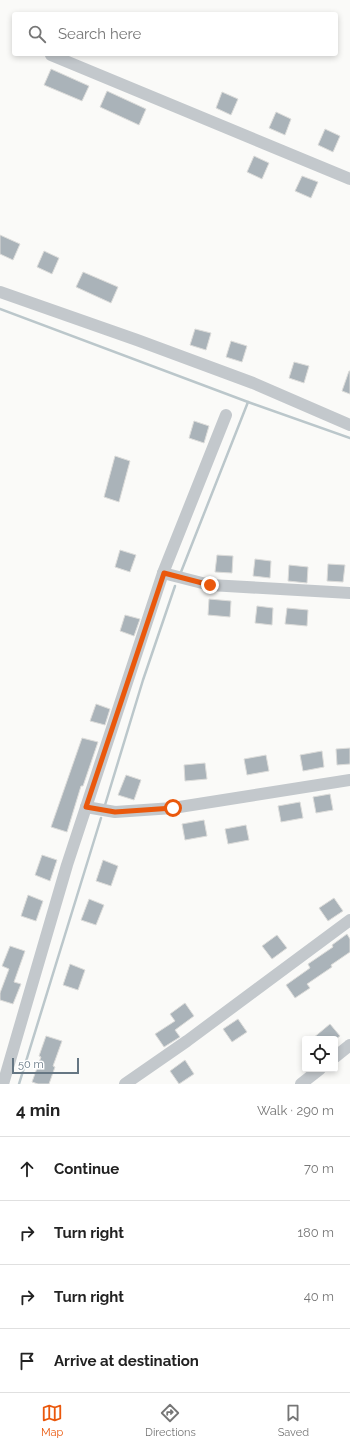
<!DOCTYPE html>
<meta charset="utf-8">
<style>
body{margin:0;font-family:Raleway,sans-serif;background:#f6f6f6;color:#222}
.controls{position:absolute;right:12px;bottom:12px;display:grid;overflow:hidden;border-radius:4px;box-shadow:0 2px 6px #0003}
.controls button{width:36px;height:36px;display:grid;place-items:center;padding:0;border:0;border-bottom:1px solid #e0e0e0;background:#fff;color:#222;font:20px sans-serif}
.scale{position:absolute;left:12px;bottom:10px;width:67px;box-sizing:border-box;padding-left:4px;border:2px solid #657683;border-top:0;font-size:11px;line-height:14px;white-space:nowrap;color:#657683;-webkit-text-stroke:3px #fff;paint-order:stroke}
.stop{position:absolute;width:12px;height:12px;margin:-9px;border:3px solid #ea580c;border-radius:50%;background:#fff}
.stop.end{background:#ea580c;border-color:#fff;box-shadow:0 1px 4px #0008}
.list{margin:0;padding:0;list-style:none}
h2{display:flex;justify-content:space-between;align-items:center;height:52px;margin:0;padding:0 16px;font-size:17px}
h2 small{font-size:13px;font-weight:400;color:#767676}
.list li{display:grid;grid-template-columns:26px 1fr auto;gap:12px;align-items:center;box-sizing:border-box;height:64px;padding:0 16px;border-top:1px solid #e0e0e0}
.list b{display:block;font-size:15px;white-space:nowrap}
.list em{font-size:13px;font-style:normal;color:#767676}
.icon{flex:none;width:22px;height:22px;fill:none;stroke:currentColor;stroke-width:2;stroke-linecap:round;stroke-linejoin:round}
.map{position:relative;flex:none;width:350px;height:1084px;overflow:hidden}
.search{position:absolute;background:#fff;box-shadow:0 2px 6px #0003;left:12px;right:12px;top:12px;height:44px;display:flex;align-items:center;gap:10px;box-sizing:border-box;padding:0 14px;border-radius:4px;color:#767676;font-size:15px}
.sheet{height:308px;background:#fff}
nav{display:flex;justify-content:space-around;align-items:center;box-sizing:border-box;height:56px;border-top:1px solid #e0e0e0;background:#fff;font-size:11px;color:#767676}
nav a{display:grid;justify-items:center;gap:2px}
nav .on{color:#ea580c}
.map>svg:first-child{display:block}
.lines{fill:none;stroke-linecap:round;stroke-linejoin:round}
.stream{stroke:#bbc7cb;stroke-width:2.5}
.building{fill:#aab3b9;stroke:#dcdcda}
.minor{stroke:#c3c8cc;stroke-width:12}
.route{stroke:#ea580c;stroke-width:5}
</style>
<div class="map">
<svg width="350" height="1084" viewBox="0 0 350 1084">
<rect width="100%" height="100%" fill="#fafaf8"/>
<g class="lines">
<g class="stream">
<path d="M 0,309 L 248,402 L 350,438"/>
<path d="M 181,572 L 248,402"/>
<path d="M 105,805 L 143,680 L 175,586"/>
<path d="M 19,1084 L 101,818"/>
</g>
</g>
<g class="building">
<path d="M 51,69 L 89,86 L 82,101 L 44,85 Z"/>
<path d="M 107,91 L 146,109 L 139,125 L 100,107 Z"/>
<path d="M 222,92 L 238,99 L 231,115 L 216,108 Z"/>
<path d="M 276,112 L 291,119 L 285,135 L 269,128 Z"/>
<path d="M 325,129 L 340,136 L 333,152 L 318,145 Z"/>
<path d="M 254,156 L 269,163 L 262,179 L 247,172 Z"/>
<path d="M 302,176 L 318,182 L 311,198 L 295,191 Z"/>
<path d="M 0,235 L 20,244 L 13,260 L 0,254 Z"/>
<path d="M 44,251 L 59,258 L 52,274 L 37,267 Z"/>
<path d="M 83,272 L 118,287 L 111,303 L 76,287 Z"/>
<path d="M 195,329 L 211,333 L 206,350 L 190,345 Z"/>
<path d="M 231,341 L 247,346 L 242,362 L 226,357 Z"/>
<path d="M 294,362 L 309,366 L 304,383 L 289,378 Z"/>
<path d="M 349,371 L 350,371 L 350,394 L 342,391 Z"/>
<path d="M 194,421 L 209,426 L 204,443 L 189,438 Z"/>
<path d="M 115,456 L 130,461 L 119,502 L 104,497 Z"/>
<path d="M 120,550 L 136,555 L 130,572 L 115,567 Z"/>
<path d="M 217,555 L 233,556 L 232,573 L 215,572 Z"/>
<path d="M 255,559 L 271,561 L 270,578 L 253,576 Z"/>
<path d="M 328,564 L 345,565 L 343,582 L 327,581 Z"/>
<path d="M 289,565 L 308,567 L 307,583 L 288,581 Z"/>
<path d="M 209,599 L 231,601 L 230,617 L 208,615 Z"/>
<path d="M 257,606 L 273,608 L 272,625 L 255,623 Z"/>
<path d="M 287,608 L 308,610 L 307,626 L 285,624 Z"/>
<path d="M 125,615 L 140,619 L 134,636 L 120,631 Z"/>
<path d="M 96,704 L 110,709 L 105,725 L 90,721 Z"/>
<path d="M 82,738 L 98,742 L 83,786 L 81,786 L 67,832 L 51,827 Z"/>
<path d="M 350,748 L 350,764 L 337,765 L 336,749 Z"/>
<path d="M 322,751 L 324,767 L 303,771 L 300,755 Z"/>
<path d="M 266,755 L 269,771 L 247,775 L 244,759 Z"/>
<path d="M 205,763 L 207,779 L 185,781 L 184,765 Z"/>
<path d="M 126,775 L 141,780 L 134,800 L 118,795 Z"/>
<path d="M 330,794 L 333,810 L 316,813 L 313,797 Z"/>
<path d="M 300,802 L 303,818 L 281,822 L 278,806 Z"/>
<path d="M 204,820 L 207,836 L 185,840 L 182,824 Z"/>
<path d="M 246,825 L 249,840 L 228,844 L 225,829 Z"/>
<path d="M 42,855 L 57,860 L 50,881 L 35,875 Z"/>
<path d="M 103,860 L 118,866 L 111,886 L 96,881 Z"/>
<path d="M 28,895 L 43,901 L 36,921 L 21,916 Z"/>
<path d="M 334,898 L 343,911 L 328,921 L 319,908 Z"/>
<path d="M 89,899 L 104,905 L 96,925 L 81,920 Z"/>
<path d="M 347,934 L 350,939 L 350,952 L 331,965 L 332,967 L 307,984 L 310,988 L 295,998 L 286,985 L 310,968 L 308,964 L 333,947 L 332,945 Z"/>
<path d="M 277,935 L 287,948 L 272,959 L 262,946 Z"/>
<path d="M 10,946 L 25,951 L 14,982 L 21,984 L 13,1004 L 0,1000 L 0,993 L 9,969 L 2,966 Z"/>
<path d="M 70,964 L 85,970 L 78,990 L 63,985 Z"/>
<path d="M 185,1003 L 194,1016 L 175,1030 L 180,1037 L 164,1047 L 155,1034 L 175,1021 L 170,1014 Z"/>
<path d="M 238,1019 L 247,1032 L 232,1042 L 223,1029 Z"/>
<path d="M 330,1024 L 340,1036 L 336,1039 L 312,1039 Z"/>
<path d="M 46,1036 L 62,1041 L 53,1066 L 55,1067 L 49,1084 L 38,1084 L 32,1082 L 41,1057 L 39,1056 Z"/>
<path d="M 185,1060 L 194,1074 L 179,1084 L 170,1071 Z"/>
</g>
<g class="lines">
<g class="minor">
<path d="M 51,55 L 350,179"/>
<path d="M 0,292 L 137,340 L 253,383 L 350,425"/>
<path d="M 163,573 L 210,585 L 350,593"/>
<path d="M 86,807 L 115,812 L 173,808 L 350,780"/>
<path d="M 335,1057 L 350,1045"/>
<path d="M 3,1084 L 67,865 L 163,573 L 226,415"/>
<path d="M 125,1084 L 187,1041 L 350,920"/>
<path d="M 301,1084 L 320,1069"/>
</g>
</g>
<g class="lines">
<path class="route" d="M 173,808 L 115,812 L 86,807 L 164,573 L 210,585"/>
</g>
</svg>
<div class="controls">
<button><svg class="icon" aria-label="locate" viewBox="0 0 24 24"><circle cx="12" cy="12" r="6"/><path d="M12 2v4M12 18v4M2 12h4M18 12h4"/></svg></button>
</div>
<div class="scale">50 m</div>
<div class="stop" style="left:173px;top:808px"></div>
<div class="stop end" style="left:210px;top:585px"></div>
<div class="search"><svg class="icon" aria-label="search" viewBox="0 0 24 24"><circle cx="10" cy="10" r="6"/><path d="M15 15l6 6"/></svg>Search here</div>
</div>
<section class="sheet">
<h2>4 min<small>Walk · 290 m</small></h2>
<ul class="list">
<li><svg class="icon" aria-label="ahead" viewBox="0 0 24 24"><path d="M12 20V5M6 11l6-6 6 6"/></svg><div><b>Continue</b></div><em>70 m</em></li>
<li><svg class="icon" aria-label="right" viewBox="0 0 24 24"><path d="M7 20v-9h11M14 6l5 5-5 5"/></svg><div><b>Turn right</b></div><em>180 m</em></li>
<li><svg class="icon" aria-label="right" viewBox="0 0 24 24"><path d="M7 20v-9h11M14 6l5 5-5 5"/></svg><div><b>Turn right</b></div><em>40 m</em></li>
<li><svg class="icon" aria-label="arrive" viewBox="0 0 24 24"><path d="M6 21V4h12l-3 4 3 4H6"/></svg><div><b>Arrive at destination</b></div></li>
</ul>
</section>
<nav>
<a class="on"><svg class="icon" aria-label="map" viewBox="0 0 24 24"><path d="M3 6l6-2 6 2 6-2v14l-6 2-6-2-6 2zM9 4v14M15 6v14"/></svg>Map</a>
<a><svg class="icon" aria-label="directions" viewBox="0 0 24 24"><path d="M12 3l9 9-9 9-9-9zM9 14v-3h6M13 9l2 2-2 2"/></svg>Directions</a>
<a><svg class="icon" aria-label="saved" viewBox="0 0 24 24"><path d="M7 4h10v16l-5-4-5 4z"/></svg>Saved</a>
</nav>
